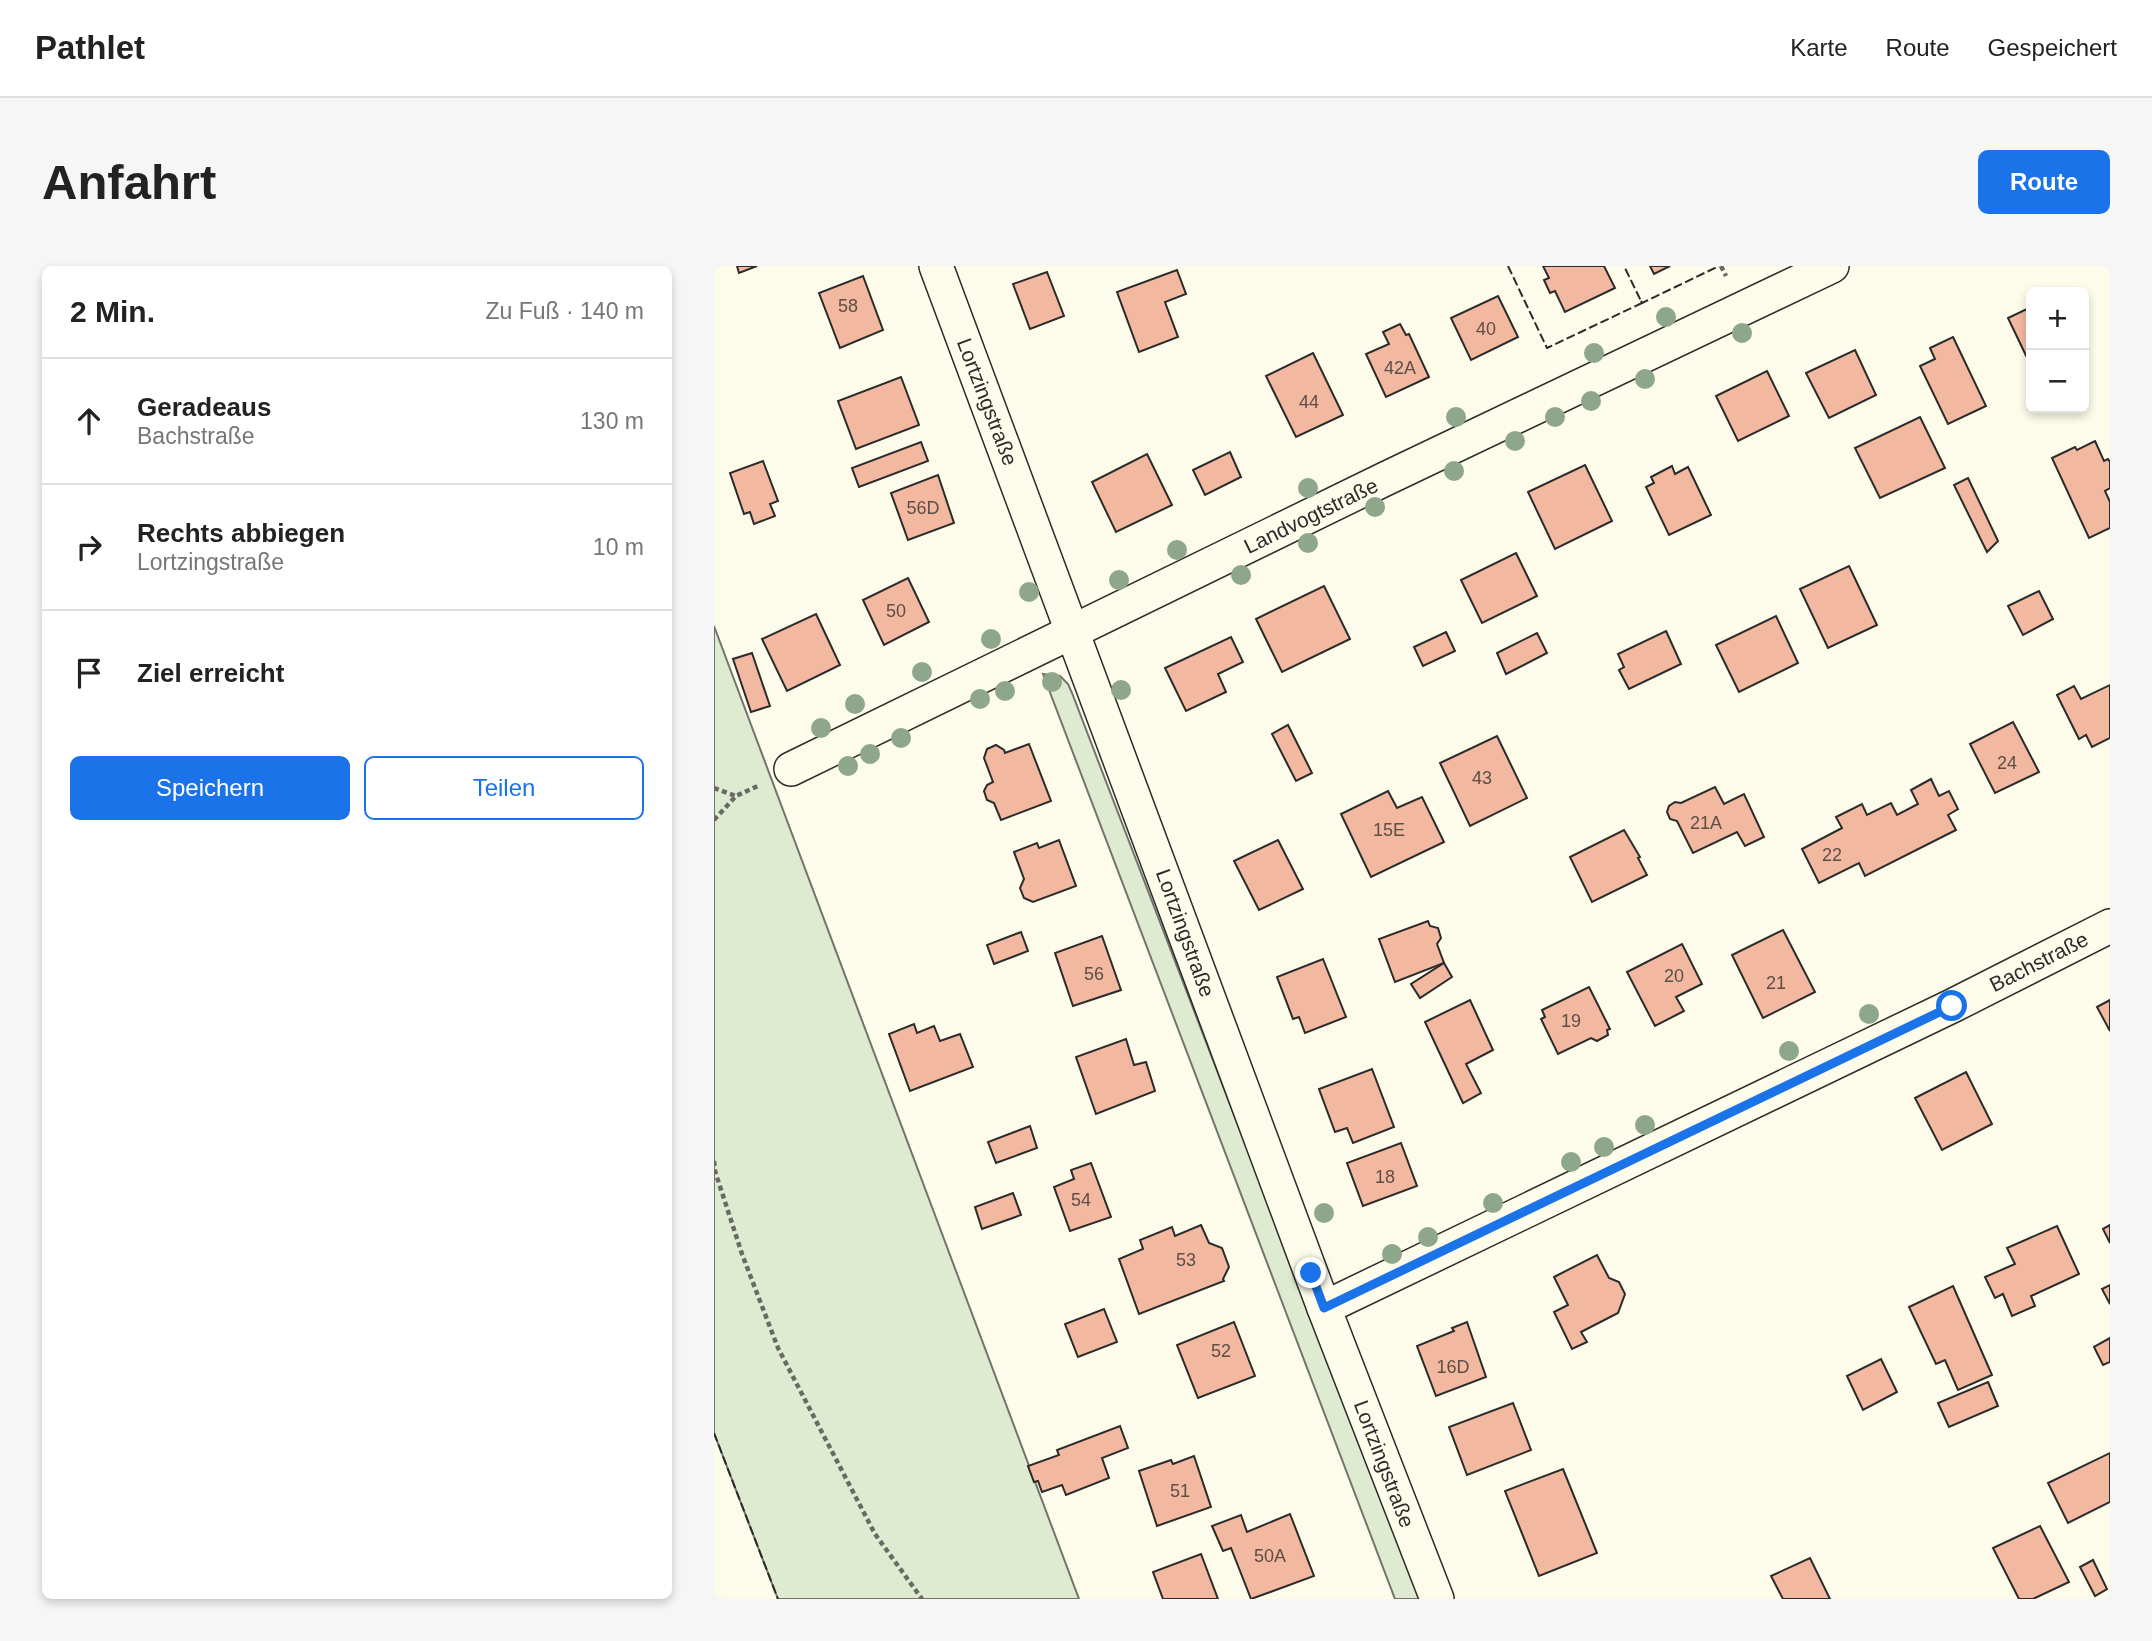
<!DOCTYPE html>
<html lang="de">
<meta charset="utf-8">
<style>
body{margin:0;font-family:Helvetica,sans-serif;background:#f6f6f6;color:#222}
.controls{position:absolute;right:21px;top:21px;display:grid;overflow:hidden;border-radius:10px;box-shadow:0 4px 10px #0003}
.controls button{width:63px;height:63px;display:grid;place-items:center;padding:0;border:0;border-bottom:2px solid #e0e0e0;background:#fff;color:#222;font:35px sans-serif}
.stop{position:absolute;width:21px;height:21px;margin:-16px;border:5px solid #1a73e8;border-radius:50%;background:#fff}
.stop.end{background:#1a73e8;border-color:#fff;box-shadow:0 2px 7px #0008}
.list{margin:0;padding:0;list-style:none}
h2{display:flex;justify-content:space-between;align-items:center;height:91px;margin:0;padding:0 28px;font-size:30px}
h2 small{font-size:23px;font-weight:400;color:#767676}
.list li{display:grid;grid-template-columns:46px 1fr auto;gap:21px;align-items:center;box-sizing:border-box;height:126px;padding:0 28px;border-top:2px solid #e0e0e0}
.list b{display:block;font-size:26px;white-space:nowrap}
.list p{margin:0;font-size:23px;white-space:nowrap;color:#767676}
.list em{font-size:23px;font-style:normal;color:#767676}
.actions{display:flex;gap:14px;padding:21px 28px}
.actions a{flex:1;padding:16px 0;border:2px solid #1a73e8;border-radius:10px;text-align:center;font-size:24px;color:#1a73e8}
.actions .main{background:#1a73e8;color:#fff}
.icon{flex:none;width:38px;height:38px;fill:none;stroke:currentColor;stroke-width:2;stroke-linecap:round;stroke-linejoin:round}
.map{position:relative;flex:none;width:1396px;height:1333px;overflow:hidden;border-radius:10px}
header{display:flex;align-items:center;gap:42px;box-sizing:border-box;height:98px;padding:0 35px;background:#fff;border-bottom:2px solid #e0e0e0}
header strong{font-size:33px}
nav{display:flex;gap:38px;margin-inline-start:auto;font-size:24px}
.intro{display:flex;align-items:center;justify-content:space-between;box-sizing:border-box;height:168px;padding:0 42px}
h1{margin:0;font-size:49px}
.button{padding:18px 32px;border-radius:10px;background:#1a73e8;color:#fff;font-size:24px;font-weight:700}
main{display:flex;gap:42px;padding:0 42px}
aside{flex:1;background:#fff;border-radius:10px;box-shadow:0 4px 10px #0003}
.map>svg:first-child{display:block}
.green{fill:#deebd1;stroke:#74746e;stroke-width:2}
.building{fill:#f2b8a0;stroke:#2b2b2b;stroke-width:2}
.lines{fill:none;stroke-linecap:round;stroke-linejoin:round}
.minor-casing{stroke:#2b2b2b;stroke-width:36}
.path{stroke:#6a6964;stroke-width:4.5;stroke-dasharray:5 3.5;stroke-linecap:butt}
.minor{stroke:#fdfbea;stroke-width:33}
.fence{stroke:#2b2b2b;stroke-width:2;stroke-dasharray:9 3.5;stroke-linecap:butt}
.tree{fill:#8ea78a}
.route{stroke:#1a73e8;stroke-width:9}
.labels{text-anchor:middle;stroke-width:5;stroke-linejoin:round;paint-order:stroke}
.number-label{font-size:18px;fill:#5d4e48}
.street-label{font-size:21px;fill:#2b2b2b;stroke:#fdfbea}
</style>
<header>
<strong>Pathlet</strong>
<nav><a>Karte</a><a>Route</a><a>Gespeichert</a></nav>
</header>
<div class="intro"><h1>Anfahrt</h1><a class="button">Route</a></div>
<main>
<aside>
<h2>2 Min.<small>Zu Fuß · 140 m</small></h2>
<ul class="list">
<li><svg class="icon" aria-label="ahead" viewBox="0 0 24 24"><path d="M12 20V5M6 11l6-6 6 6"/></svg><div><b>Geradeaus</b><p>Bachstraße</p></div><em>130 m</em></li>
<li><svg class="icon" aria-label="right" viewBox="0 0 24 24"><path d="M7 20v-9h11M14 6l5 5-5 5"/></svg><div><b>Rechts abbiegen</b><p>Lortzingstraße</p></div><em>10 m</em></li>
<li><svg class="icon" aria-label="arrive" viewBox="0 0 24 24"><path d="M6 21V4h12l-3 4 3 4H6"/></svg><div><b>Ziel erreicht</b></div></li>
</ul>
<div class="actions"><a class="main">Speichern</a><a>Teilen</a></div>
</aside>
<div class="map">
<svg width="1396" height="1333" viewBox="0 0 1396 1333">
<rect width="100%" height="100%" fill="#fdfbea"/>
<g class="green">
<path d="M 0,360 L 365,1333 L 64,1333 L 0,1167 Z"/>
<path d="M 329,408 L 346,410 L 354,418 L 358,427 L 706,1333 L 681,1333 Z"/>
</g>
<g class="building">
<path d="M 23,0 L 43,0 L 25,7 Z"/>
<path d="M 829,0 L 890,0 L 901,22 L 851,46 L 841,25 L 836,27 L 830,14 L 835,12 Z"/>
<path d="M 936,0 L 956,0 L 940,8 Z"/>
<path d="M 463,4 L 472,28 L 451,36 L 464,71 L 425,86 L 403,26 Z"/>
<path d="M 333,6 L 350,50 L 316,63 L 299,18 Z"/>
<path d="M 149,10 L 169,64 L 126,82 L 105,27 Z"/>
<path d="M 784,30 L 804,71 L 757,94 L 737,52 Z"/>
<path d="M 1317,41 L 1317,100 L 1294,52 Z"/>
<path d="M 686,58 L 692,69 L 695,68 L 715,111 L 672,131 L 652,88 L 675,78 L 669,66 Z"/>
<path d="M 1239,71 L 1272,140 L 1234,158 L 1206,100 L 1221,93 L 1216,82 Z"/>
<path d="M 1141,84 L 1162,129 L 1115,152 L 1092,107 Z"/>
<path d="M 599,87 L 629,149 L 582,171 L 552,110 Z"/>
<path d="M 1053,105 L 1075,150 L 1024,175 L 1002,130 Z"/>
<path d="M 187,111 L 205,159 L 142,183 L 124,135 Z"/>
<path d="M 1206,151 L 1231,202 L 1166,232 L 1141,182 Z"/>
<path d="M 1381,175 L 1390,195 L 1394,193 L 1396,196 L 1396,222 L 1391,225 L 1396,236 L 1396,262 L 1375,272 L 1338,192 L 1361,181 L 1363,184 Z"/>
<path d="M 207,176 L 214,195 L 145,221 L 138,202 Z"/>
<path d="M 516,186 L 527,211 L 491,229 L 479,204 Z"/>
<path d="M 433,188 L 458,239 L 402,266 L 378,216 Z"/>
<path d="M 49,195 L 64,235 L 56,238 L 61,250 L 40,258 L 36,246 L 30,248 L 16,207 Z"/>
<path d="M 871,199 L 898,255 L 841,283 L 814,226 Z"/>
<path d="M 958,200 L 961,208 L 974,201 L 997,249 L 955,269 L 932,221 L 940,217 L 937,211 Z"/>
<path d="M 224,209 L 240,257 L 194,274 L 177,227 Z"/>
<path d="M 1254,212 L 1284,275 L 1273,286 L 1240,219 Z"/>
<path d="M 802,287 L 823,330 L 768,357 L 747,314 Z"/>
<path d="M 1135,300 L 1163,359 L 1114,382 L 1086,323 Z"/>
<path d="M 194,312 L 215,356 L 170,379 L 149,334 Z"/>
<path d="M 610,320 L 636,373 L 568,406 L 542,353 Z"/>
<path d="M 1325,325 L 1339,353 L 1309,369 L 1294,340 Z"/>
<path d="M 102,348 L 126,399 L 73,425 L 48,373 Z"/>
<path d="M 1062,350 L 1084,397 L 1025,426 L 1002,379 Z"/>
<path d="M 952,365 L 967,398 L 915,423 L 905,404 L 910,401 L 904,388 Z"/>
<path d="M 732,366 L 741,385 L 709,400 L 700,381 Z"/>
<path d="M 823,367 L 833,387 L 792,408 L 783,387 Z"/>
<path d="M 517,371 L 529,396 L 504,408 L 512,426 L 472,445 L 451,402 Z"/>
<path d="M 38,387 L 56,440 L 37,446 L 19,393 Z"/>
<path d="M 1396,419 L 1396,472 L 1378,481 L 1372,469 L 1365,473 L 1343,429 L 1360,420 L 1367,433 Z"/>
<path d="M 1299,456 L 1325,506 L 1281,527 L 1256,478 Z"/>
<path d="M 574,459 L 598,507 L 582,515 L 558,468 Z"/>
<path d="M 783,470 L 813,532 L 756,560 L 726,497 Z"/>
<path d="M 315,478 L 337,535 L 287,554 L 280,537 L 273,534 L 270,525 L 273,519 L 279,516 L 270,492 L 273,483 L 282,479 L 290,484 L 291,487 Z"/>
<path d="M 1217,513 L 1225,530 L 1235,525 L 1244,543 L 1234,549 L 1242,564 L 1151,610 L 1145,597 L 1105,617 L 1088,583 L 1128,562 L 1122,551 L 1148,538 L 1153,549 L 1177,537 L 1183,549 L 1204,538 L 1197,524 Z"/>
<path d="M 1001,521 L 1010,538 L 1030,528 L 1050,571 L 1031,580 L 1023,566 L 979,587 L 963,555 L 956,553 L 953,546 L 955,540 L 961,536 L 967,537 Z"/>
<path d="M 674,525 L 683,542 L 708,531 L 730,576 L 657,611 L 627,548 Z"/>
<path d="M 910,564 L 926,591 L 924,592 L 933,609 L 878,636 L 856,591 Z"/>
<path d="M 345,574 L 362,620 L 319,636 L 310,632 L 306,622 L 310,613 L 300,586 L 323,577 L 325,582 Z"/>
<path d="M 564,574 L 589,623 L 545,644 L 520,595 Z"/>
<path d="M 714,655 L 716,660 L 724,662 L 727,672 L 723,678 L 730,697 L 681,716 L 665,673 Z"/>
<path d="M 1069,664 L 1101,726 L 1049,752 L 1018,689 Z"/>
<path d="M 307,666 L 314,685 L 280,698 L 273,679 Z"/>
<path d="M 388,670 L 407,724 L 359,740 L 341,687 Z"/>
<path d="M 968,678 L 988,718 L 962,731 L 970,745 L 941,760 L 913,706 Z"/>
<path d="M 609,693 L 632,751 L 591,767 L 585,751 L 579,753 L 563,711 Z"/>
<path d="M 730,697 L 738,711 L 706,732 L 697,718 Z"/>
<path d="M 875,721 L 896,763 L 893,764 L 894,769 L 883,775 L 877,772 L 844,788 L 827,753 L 831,751 L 828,744 Z"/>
<path d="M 756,734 L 779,784 L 752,798 L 767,827 L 749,837 L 711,756 Z"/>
<path d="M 1396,734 L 1396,765 L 1383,741 Z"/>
<path d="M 200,758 L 203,767 L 220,760 L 226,775 L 246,768 L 259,801 L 196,825 L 175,768 Z"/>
<path d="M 412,773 L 420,799 L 432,796 L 441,825 L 382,848 L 362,791 Z"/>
<path d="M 658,803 L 680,861 L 639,877 L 633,862 L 621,866 L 605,823 Z"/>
<path d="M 1252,806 L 1278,858 L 1228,884 L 1201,832 Z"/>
<path d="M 316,860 L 323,882 L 282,897 L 274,876 Z"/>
<path d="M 687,877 L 703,920 L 649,940 L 633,897 Z"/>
<path d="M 377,897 L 397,951 L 356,965 L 340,921 L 360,913 L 357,904 Z"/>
<path d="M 299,927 L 307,949 L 268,963 L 261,941 Z"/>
<path d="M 487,959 L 495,977 L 508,982 L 515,1001 L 509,1013 L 510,1015 L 425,1048 L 405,993 L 429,983 L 426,974 L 458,961 L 461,970 Z"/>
<path d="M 1396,959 L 1396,977 L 1389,963 Z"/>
<path d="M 1343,960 L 1365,1008 L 1317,1030 L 1321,1040 L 1298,1050 L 1289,1028 L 1281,1032 L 1271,1011 L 1301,998 L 1293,982 Z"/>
<path d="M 883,989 L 895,1012 L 905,1016 L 911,1028 L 904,1047 L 867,1066 L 873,1076 L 858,1083 L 840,1046 L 854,1039 L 840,1011 Z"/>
<path d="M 1396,1019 L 1396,1038 L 1388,1023 Z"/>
<path d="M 1239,1020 L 1278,1109 L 1244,1124 L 1231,1094 L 1222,1098 L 1195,1041 Z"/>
<path d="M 390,1043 L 403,1076 L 364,1091 L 351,1058 Z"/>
<path d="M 520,1056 L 541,1110 L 484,1132 L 463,1079 Z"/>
<path d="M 753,1056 L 772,1111 L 722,1130 L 703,1080 L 740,1065 L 738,1062 Z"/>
<path d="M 1396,1072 L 1396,1096 L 1389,1099 L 1380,1081 Z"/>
<path d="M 1167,1093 L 1183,1126 L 1149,1144 L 1133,1110 Z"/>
<path d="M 1274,1116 L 1284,1140 L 1235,1161 L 1224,1137 Z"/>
<path d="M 799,1137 L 817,1184 L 753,1209 L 735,1161 Z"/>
<path d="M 406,1160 L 414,1182 L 388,1192 L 395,1212 L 352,1229 L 348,1219 L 328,1226 L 324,1215 L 320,1216 L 314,1200 L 345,1189 L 343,1184 Z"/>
<path d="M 1396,1187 L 1396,1236 L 1354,1257 L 1334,1217 Z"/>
<path d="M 480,1190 L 497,1241 L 443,1260 L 425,1205 L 457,1194 L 459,1198 Z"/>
<path d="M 849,1203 L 883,1287 L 825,1310 L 791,1225 Z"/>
<path d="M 576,1248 L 600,1310 L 537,1333 L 517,1282 L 509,1285 L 498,1260 L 527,1249 L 533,1266 Z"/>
<path d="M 1326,1260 L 1355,1316 L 1319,1333 L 1305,1333 L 1279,1282 Z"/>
<path d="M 487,1288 L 504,1333 L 449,1333 L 439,1306 Z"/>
<path d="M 1096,1292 L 1116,1333 L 1069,1333 L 1057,1310 Z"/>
<path d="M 1379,1294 L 1393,1323 L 1381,1330 L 1366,1301 Z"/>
</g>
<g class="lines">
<g class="minor-casing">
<g id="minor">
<path d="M 222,0 L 610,1042 L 723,1333"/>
<path d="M 77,503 L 671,213 L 1118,0"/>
<path d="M 610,1042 L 1238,740 L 1396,660"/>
</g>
</g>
<g class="path">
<path d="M 1007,0 L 1012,10"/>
<path d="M 0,522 L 22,530"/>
<path d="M 0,554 L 22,530 L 46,519"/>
<path d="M 0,895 L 1,905 L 28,988 L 64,1082 L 161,1268 L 208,1333"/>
</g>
<use href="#minor" class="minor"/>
<g class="fence">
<path d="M 794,0 L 833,82 L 928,37 L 910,0"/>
<path d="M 927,35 L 928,37 L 1005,0"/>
<path d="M 0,1167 L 64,1333"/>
</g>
</g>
<g class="tree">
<circle cx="952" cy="51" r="10"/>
<circle cx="1028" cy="67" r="10"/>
<circle cx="880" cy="87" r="10"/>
<circle cx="931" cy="113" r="10"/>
<circle cx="877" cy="135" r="10"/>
<circle cx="742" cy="151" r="10"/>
<circle cx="841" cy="151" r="10"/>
<circle cx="801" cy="175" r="10"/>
<circle cx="740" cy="205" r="10"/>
<circle cx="594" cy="222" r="10"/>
<circle cx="661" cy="241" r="10"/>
<circle cx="594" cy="277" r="10"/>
<circle cx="463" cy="284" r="10"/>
<circle cx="527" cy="309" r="10"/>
<circle cx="405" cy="314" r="10"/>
<circle cx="315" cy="326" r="10"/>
<circle cx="277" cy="373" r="10"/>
<circle cx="208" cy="406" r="10"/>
<circle cx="338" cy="416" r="10"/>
<circle cx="407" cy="424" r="10"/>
<circle cx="291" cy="425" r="10"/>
<circle cx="266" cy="433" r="10"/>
<circle cx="141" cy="438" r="10"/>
<circle cx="107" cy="462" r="10"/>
<circle cx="187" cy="472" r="10"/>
<circle cx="156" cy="488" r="10"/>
<circle cx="134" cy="500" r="10"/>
<circle cx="1155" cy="748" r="10"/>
<circle cx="1075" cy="785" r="10"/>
<circle cx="931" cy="859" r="10"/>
<circle cx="890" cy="881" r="10"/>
<circle cx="857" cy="896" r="10"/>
<circle cx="779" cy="937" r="10"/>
<circle cx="610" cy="947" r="10"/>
<circle cx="714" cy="971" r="10"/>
<circle cx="678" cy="988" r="10"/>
</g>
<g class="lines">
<path class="route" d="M 597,1007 L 610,1042 L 1238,740"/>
</g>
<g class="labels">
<g class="number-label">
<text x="134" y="46">58</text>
<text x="772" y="69">40</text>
<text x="686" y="108">42A</text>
<text x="595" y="142">44</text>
<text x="209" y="248">56D</text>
<text x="182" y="351">50</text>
<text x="1293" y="503">24</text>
<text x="768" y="518">43</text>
<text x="992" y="563">21A</text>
<text x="675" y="570">15E</text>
<text x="1118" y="595">22</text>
<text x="380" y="714">56</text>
<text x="960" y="716">20</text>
<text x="1062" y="723">21</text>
<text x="857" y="761">19</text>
<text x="671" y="917">18</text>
<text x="367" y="940">54</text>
<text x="472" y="1000">53</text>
<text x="507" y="1091">52</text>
<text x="739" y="1107">16D</text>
<text x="466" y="1231">51</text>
<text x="556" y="1296">50A</text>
</g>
<g class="street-label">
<text transform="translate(273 136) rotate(69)" y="7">Lortzingstraße</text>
<text transform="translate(597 250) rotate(-26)" y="7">Landvogtstraße</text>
<text transform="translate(471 667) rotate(70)" y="7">Lortzingstraße</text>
<text transform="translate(1325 696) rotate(-27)" y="7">Bachstraße</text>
<text transform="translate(670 1198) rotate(69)" y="7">Lortzingstraße</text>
</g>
</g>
</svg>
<div class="controls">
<button>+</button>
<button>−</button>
</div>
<div class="stop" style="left:1238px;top:740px"></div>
<div class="stop end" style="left:597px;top:1007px"></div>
</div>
</main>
